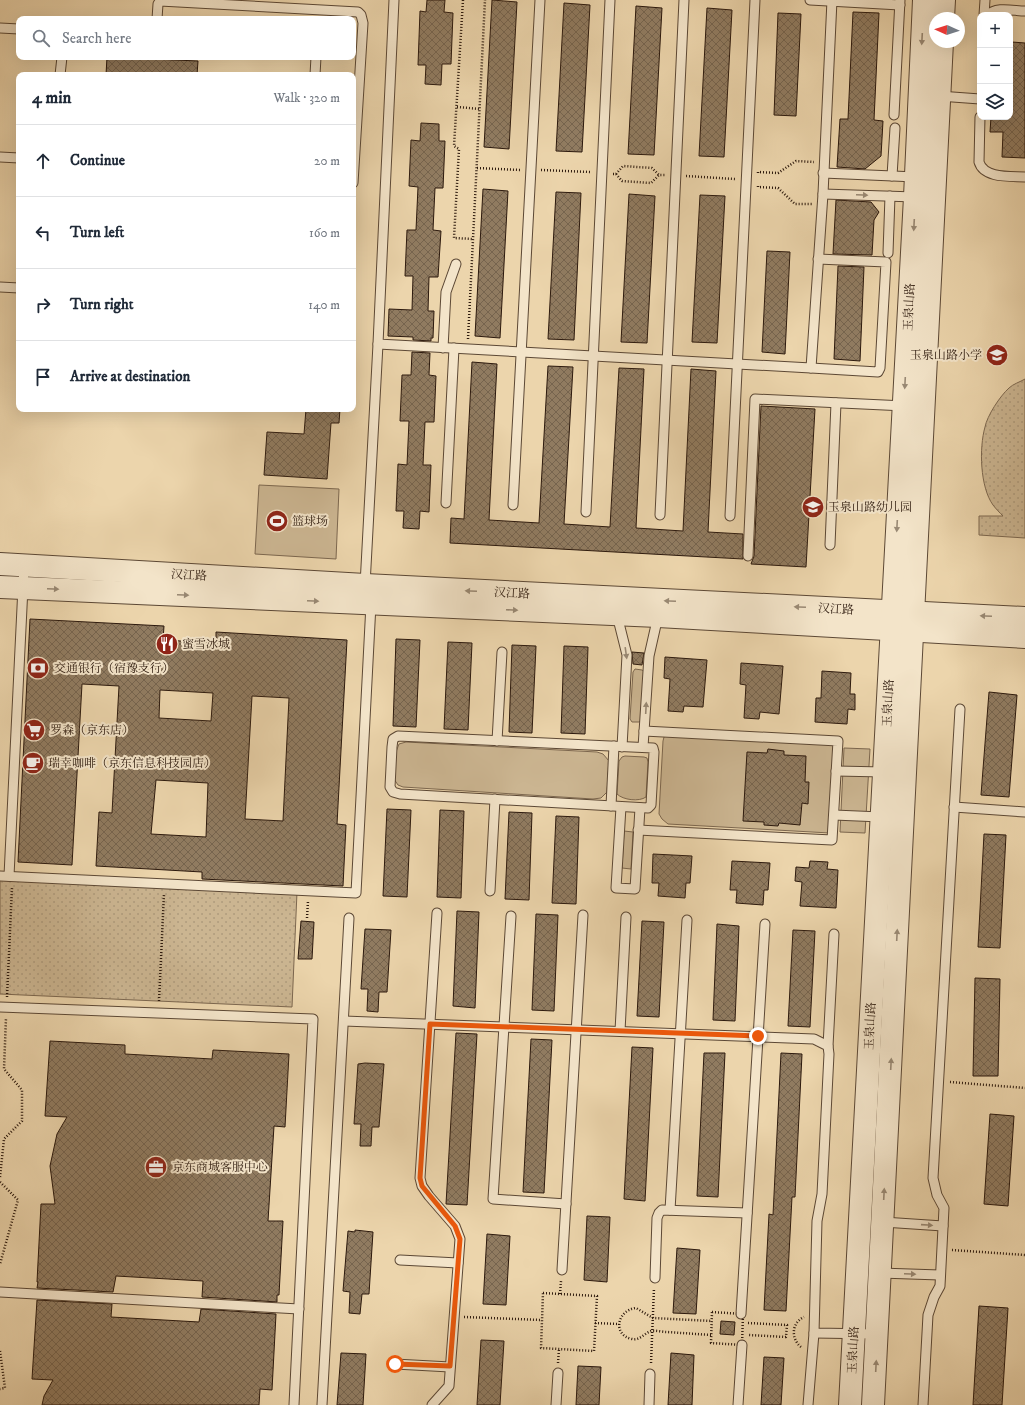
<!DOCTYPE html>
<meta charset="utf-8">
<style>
body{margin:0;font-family:"IM FELL DW Pica","Noto Serif SC",serif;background:#f6f6f7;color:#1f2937}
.controls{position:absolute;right:12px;top:12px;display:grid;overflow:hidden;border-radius:8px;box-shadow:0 4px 16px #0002}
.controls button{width:36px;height:36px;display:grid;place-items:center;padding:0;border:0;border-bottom:1px solid #e0e1e3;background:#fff;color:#1f2937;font:20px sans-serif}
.compass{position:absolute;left:929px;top:12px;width:36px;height:36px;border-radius:50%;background:#fff;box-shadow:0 4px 16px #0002;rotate:273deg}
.stop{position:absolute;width:12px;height:12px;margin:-9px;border:3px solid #ea580c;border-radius:50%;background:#fff}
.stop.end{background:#ea580c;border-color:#fff;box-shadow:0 1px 4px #0008}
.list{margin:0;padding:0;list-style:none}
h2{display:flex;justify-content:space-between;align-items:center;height:52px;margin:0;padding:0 16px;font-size:17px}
h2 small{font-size:13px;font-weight:400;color:#747a83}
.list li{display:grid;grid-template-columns:26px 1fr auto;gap:12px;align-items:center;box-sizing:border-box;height:72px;padding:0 16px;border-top:1px solid #e0e1e3}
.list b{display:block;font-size:15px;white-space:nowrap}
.list em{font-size:13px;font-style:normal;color:#747a83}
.icon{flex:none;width:22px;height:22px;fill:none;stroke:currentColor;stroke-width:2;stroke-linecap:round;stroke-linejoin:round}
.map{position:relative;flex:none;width:1025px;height:1405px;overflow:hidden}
.search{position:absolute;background:#fff;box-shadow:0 4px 16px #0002;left:16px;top:16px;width:340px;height:44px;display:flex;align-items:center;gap:10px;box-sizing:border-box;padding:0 14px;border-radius:8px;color:#747a83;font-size:15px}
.panel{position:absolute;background:#fff;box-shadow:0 4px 16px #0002;left:16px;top:72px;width:340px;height:340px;border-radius:8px}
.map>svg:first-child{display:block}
.green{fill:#cbb591;stroke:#7c674f}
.park{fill:url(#park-dots);stroke:#7c674f}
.building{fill:url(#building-cross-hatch);stroke:#2c190d;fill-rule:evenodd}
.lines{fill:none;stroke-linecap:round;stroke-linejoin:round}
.service-casing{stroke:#5c4835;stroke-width:11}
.tertiary-casing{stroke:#5c4835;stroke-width:24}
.path{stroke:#2c190d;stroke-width:2.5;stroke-dasharray:1 2;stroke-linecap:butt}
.service{stroke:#f3e4c9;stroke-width:9}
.tertiary{stroke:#f3e4c9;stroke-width:22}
.oneway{fill:#998974}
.route{stroke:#ea580c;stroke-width:5}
.labels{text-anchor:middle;stroke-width:4;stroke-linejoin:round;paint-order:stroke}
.street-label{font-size:12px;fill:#2c190d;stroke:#f3e4c9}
.poi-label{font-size:12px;fill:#2c190d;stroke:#f3e4c9;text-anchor:start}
</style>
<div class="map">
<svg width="1025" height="1405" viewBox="0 0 1025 1405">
<defs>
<pattern id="park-dots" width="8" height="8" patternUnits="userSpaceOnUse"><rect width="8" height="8" fill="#cbb591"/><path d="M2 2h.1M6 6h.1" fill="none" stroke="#ae9b7c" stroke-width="1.8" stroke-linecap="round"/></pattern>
<pattern id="building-cross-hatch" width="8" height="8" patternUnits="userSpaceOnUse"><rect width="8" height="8" fill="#907b60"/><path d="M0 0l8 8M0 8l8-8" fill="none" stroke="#76644e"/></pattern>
</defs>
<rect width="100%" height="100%" fill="#ecd5ac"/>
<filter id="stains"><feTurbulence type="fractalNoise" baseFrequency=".005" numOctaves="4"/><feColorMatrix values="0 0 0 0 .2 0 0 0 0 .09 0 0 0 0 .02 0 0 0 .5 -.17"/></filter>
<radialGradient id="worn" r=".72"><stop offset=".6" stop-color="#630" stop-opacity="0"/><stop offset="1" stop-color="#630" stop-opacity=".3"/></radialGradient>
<g class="green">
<path d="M 259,485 L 339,489 L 336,559 L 255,554 Z"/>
<path d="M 635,669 L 642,670 L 645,672 L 642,720 L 639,722 L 632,722 L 630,719 L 633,672 Z"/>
<path d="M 667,735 L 834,744 L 830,833 L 668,824 L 662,819 L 659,814 L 663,741 L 664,737 Z"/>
<path d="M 406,742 L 597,752 L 603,754 L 609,761 L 607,792 L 601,798 L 593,799 L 403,787 L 398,785 L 394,779 L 396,752 L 399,744 Z"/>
<path d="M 844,748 L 870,749 L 865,833 L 840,832 Z"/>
<path d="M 625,756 L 644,757 L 647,758 L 648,762 L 646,797 C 639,802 623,800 617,794 L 619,761 L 622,757 Z"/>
<path d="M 624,831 L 633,832 L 631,869 L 622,868 Z"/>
</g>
<g class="park">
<path d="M 1025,379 L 1025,538 L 979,535 L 979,516 L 1003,516 C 1000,513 996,509 993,505 C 980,487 979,448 985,427 C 987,416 1000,396 1009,388 C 1013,384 1020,382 1025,379 Z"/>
<path d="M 0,877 L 297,892 L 292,1007 L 0,994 Z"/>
</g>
<g class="building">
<path d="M 427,0 L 445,0 L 444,12 L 453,13 L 451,64 L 442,64 L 441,85 L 425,84 L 426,65 L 418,65 L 420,11 L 426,12 Z"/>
<path d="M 492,0 L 517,2 L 509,149 L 484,147 Z"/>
<path d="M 564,3 L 590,5 L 582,152 L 556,151 Z"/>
<path d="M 636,6 L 662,8 L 654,155 L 628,154 Z"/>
<path d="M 707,8 L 732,10 L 724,157 L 699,156 Z"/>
<path d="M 853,12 L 879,13 L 874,120 L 883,121 L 881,156 L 865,169 L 837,167 L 840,119 L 848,119 Z"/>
<path d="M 778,13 L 801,14 L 796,116 L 774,115 Z"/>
<path d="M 1012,42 L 1025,43 L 1025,158 L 1002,157 L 1003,132 L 990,132 L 991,117 L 1010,117 L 1010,70 Z"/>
<path d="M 107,57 L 198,61 L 197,75 L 106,75 Z"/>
<path d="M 421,123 L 439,124 L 439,141 L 445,141 L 443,188 L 435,188 L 433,230 L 441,231 L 438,277 L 429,277 L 428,311 L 434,311 L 433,338 L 431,338 L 431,341 L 413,340 L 413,337 L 388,336 L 389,309 L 412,310 L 413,276 L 405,276 L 407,230 L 416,230 L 418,187 L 409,186 L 411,140 L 420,141 Z"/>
<path d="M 483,189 L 508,191 L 500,338 L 475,336 Z"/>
<path d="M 556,192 L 581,193 L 574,340 L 548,339 Z"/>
<path d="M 629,194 L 655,196 L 647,343 L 621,342 Z"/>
<path d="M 700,195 L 725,196 L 717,343 L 692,342 Z"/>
<path d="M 836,200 L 871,202 L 879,212 L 874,220 L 872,255 L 833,254 Z"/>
<path d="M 767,251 L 790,252 L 785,354 L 762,352 Z"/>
<path d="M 838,266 L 864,267 L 860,361 L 834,359 Z"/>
<path d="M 412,352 L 430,353 L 429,375 L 436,376 L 434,422 L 425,422 L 423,465 L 431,465 L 429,512 L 420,511 L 419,529 L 403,528 L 404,511 L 396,511 L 398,464 L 407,465 L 409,421 L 400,421 L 402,375 L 411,375 Z"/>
<path d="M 472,362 L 497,364 L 489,520 L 539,523 L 548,366 L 573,367 L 564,524 L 610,527 L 619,368 L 644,369 L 636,528 L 683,531 L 691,369 L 716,371 L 708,532 L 743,534 L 743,559 L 450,543 L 451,518 L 464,519 Z"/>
<path d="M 761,406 L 815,409 L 806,567 L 751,564 L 754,556 Z"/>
<path d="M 306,409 L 340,409 L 339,423 L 331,423 L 327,479 L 264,475 L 267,432 L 304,434 Z"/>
<path d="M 30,619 L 164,626 L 163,640 L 216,643 L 216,632 L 347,640 L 337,824 L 346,825 L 343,886 L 202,879 L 202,872 L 96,866 L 99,812 L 112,813 L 119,686 L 82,684 L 72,865 L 18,862 ZM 160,690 L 213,693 L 211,721 L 159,718 ZM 252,696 L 289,698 L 283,821 L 245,819 ZM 156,780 L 208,783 L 206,837 L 151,834 Z"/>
<path d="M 396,639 L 420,640 L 416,727 L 393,726 Z"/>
<path d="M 448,642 L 472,643 L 468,730 L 444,729 Z"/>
<path d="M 512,645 L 536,646 L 532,733 L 509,732 Z"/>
<path d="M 564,646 L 588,647 L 585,734 L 561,733 Z"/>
<path d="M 632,652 L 644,653 L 642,665 L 633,664 Z"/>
<path d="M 665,657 L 707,660 L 703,707 L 684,706 L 683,712 L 668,711 L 670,679 L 664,678 Z"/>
<path d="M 741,663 L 783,666 L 779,714 L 760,712 L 759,719 L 744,718 L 746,685 L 740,684 Z"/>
<path d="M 822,671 L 851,673 L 850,694 L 855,694 L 855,710 L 848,709 L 847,724 L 815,722 L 816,698 L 821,698 Z"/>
<path d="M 989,692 L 1017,695 L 1009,797 L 981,795 Z"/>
<path d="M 768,749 L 784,751 L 784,755 L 806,756 L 805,782 L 809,782 L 808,804 L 802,803 L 800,825 L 779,823 L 778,826 L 764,825 L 764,822 L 743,821 L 747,752 L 767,753 Z"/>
<path d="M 387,809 L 411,810 L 407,897 L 383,896 Z"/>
<path d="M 440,810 L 464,811 L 461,898 L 437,897 Z"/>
<path d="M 509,812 L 532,813 L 529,900 L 505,899 Z"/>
<path d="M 556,816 L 579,817 L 576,904 L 552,903 Z"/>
<path d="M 984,834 L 1006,835 L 1000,948 L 978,947 Z"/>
<path d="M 653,854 L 692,856 L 690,883 L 686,883 L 685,898 L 658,896 L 659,883 L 652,883 Z"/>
<path d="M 732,861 L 770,863 L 768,890 L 764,890 L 763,905 L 736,903 L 737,890 L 730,890 Z"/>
<path d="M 810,861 L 828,862 L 827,869 L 838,870 L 836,908 L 800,906 L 802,882 L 795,881 L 796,867 L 809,868 Z"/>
<path d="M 457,911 L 479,912 L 475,1008 L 453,1006 Z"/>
<path d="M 536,914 L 558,915 L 554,1011 L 532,1010 Z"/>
<path d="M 301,921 L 314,922 L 312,959 L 298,959 Z"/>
<path d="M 642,921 L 664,922 L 659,1017 L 637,1016 Z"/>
<path d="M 717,924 L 739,926 L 735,1021 L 713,1020 Z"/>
<path d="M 365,929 L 391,930 L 387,992 L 379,992 L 378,1012 L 367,1011 L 368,989 L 361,989 Z"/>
<path d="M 793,930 L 815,931 L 810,1027 L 788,1026 Z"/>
<path d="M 975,978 L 1000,979 L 998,1076 L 973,1076 Z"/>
<path d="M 456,1033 L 477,1034 L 467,1205 L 446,1204 Z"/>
<path d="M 531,1039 L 552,1040 L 544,1193 L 523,1192 Z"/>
<path d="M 50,1041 L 125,1045 L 125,1054 L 212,1059 L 213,1050 L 289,1054 L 285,1127 L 274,1126 L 268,1221 L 283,1221 L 279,1295 L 277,1295 L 277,1302 L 202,1297 L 203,1281 L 116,1276 L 113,1292 L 37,1288 L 38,1282 L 37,1282 L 41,1204 L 55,1204 L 50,1166 L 57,1134 L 67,1117 L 45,1116 Z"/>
<path d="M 632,1047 L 653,1048 L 645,1201 L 624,1199 Z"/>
<path d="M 704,1053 L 725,1053 L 718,1197 L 697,1196 Z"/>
<path d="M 781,1053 L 802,1054 L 795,1197 L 792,1197 L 786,1311 L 764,1310 L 769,1214 L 773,1215 Z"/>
<path d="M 365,1063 L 384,1064 L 379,1127 L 372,1127 L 371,1146 L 360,1146 L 361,1124 L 354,1124 L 358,1064 Z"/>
<path d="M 990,1114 L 1014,1116 L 1008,1206 L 984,1204 Z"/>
<path d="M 587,1216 L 610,1217 L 607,1282 L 584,1280 Z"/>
<path d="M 355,1230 L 373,1232 L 369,1294 L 362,1294 L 360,1314 L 349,1313 L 350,1292 L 343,1291 L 348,1231 L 355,1232 Z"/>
<path d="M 487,1234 L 510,1236 L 506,1305 L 483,1304 Z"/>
<path d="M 677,1248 L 700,1250 L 696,1314 L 673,1313 Z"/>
<path d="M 37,1300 L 112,1304 L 111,1317 L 199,1322 L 201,1309 L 276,1314 L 272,1390 L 260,1389 L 259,1405 L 42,1405 L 44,1396 L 53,1380 L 32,1379 Z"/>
<path d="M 979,1306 L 1008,1308 L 1002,1405 L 973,1405 Z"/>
<path d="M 721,1321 L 735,1322 L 734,1335 L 720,1334 Z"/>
<path d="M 481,1340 L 504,1341 L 500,1405 L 477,1405 Z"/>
<path d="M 341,1353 L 366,1354 L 363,1405 L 337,1405 Z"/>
<path d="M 671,1353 L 694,1355 L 692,1405 L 668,1405 Z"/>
<path d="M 764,1357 L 784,1358 L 781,1405 L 761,1405 Z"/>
<path d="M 578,1366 L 601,1367 L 599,1405 L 576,1405 Z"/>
</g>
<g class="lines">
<g class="service-casing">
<g id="service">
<path d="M 394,0 L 378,344 L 811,368 L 823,194 L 832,0"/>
<path d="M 810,0 L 900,5"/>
<path d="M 984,15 L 985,0"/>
<path d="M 988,15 C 996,6 1014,11 1025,11"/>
<path d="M 157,19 L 158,4 L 160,1 L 358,12 L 361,15 L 363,23 L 353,183"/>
<path d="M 0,28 L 19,29"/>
<path d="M 60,75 L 62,57"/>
<path d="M 315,75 L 316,57"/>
<path d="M 939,96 L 980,99"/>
<path d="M 894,115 L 900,0"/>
<path d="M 980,117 L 979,162 C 984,179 1012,176 1025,177"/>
<path d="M 0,157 L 19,158"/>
<path d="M 823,173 L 916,177"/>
<path d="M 892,176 L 895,128"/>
<path d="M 823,194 L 915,197"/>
<path d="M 888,253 L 890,196"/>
<path d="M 0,287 L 19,288"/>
<path d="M 443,348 L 446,292 L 456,264"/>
<path d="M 811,368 L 878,372 L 880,368 L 886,262 L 818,259"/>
<path d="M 446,503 L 454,348"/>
<path d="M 513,505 L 540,0"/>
<path d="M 586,512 L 610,0"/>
<path d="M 660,515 L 684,0"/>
<path d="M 730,516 L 755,0"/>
<path d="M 830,545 L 836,403"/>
<path d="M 748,556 L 755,399 L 905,406"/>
<path d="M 365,585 L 378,344"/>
<path d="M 617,615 L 627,655 L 622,747"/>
<path d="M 398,736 L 653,748 L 654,752 L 651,805 L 648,808 L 400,794 L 393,792 L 390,787 L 392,747 L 393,739 Z"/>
<path d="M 497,741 L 502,652"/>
<path d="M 643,747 L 649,656 L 658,616"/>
<path d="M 836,771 L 884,772"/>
<path d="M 611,806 L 614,746"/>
<path d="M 621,807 L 616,888 L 635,889 L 640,808"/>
<path d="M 954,807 L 1025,812"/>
<path d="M 834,815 L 881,817"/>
<path d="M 638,830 L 832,840 L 838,741 L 644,731"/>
<path d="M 0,876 L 356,893 L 371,604"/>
<path d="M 9,876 L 24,566"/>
<path d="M 490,891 L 495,799"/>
<path d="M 511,916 L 493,1199 L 566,1204"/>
<path d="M 0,1007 L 313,1019 L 294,1405"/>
<path d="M 344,1021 L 814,1039 L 828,1046 L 829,1054 L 822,1194 L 817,1221 L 814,1333 L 877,1334"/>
<path d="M 620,1031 L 626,917"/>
<path d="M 828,1046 L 834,934"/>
<path d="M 670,1210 L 687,920"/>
<path d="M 883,1222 L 943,1226"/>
<path d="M 400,1260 L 458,1263"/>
<path d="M 562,1270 L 583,915"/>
<path d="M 880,1273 L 940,1275"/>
<path d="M 655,1278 L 657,1218 L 659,1213 L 662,1210 L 747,1213"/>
<path d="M 0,1292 L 299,1309"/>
<path d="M 741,1314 L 765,924"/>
<path d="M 395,1364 L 450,1367"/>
<path d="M 322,1405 L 349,918"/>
<path d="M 432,1405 L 449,1386 L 460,1239 L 455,1226 L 429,1196 L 422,1186 L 420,1178 L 437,913"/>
<path d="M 556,1405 L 558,1373"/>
<path d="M 649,1405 L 650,1374"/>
<path d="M 738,1405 L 742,1345"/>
<path d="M 808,1405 L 814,1333"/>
<path d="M 923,1405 L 928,1315 L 934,1297 L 940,1286 L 944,1208 L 937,1195 L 933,1178 L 960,709"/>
</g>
</g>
<g class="tertiary-casing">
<g id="tertiary">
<path d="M 943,18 L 944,0"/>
<path d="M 0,564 L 365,585 L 1025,618"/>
<path d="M 0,587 L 658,616 L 1025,637"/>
<path d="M 850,1405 L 915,197 L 924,0"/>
<path d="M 873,1405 L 942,42"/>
</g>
</g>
<g class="path">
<path d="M 463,0 L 454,146 L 459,149 L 454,238 L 473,239"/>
<path d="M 457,107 L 480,109"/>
<path d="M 477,168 L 520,170"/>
<path d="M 541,170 L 590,172"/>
<path d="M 758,173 L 758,172 L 778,173 L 796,161 L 814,162"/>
<path d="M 613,174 L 616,174 L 622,181 L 651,183 L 659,175 L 665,175"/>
<path d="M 616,174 L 623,166 L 652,168 L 659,175"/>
<path d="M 686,176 L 735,179"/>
<path d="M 758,186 L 758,187 L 778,188 L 795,204 L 812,204"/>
<path d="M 468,339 L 485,0"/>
<path d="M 307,918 L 308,901"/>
<path d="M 7,997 L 12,888"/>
<path d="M 159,1001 L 164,894"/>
<path d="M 950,1082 L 1025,1088"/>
<path d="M 0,1177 L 4,1139 L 22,1121 L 22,1090 L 4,1069 L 6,1018"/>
<path d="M 0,1182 L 18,1200 L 0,1264"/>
<path d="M 952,1250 L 1025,1255"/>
<path d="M 543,1293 L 597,1296 L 594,1351 L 541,1348 Z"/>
<path d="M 560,1294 L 561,1281"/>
<path d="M 712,1312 L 743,1314 L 742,1345 L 711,1343 Z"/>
<path d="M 464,1317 L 542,1320"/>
<path d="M 595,1323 L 619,1324"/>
<path d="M 748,1323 L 787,1325 L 786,1337 L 749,1335"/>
<path d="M 711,1335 C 696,1334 682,1333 667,1332 C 662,1332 656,1330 651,1331 C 645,1333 639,1341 632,1339 C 612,1335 617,1310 636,1308 L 653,1318 L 712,1321"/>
<path d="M 801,1347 C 791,1339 791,1323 804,1317"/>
<path d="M 0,1351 L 5,1388 L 0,1389"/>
<path d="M 558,1363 L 559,1349"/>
<path d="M 651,1363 L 654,1288"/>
</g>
<use href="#service" class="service"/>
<use href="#tertiary" class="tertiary"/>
</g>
<defs><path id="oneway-solid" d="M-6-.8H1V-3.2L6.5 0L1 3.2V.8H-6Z"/></defs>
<g class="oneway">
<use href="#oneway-solid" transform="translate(922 39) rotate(93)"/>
<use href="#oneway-solid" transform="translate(862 195) rotate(2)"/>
<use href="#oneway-solid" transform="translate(914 225) rotate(93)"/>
<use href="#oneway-solid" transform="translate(905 383) rotate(93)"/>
<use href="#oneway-solid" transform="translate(897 526) rotate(93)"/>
<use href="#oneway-solid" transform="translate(53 589) rotate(3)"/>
<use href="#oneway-solid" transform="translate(471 591) rotate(-177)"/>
<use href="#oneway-solid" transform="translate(183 595) rotate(3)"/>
<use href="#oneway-solid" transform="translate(313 601) rotate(3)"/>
<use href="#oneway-solid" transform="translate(670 601) rotate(-177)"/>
<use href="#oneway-solid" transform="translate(800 607) rotate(-177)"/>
<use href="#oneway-solid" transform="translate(512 610) rotate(3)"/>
<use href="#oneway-solid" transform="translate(986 616) rotate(-177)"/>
<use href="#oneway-solid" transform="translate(626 653) rotate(82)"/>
<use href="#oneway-solid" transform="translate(646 708) rotate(-87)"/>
<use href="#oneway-solid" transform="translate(897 935) rotate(-87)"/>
<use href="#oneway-solid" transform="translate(891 1064) rotate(-87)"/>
<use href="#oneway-solid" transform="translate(884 1194) rotate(-87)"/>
<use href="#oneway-solid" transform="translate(927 1225) rotate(4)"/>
<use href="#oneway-solid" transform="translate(910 1274) rotate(2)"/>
<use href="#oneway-solid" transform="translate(876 1366) rotate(-87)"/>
</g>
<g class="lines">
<path class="route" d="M 395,1364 L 450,1366 L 460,1239 L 455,1226 L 422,1186 L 420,1178 L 430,1024 L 758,1036"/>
</g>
<defs>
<g id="school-disc" transform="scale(1.15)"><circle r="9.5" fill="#8f2418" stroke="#f3e4c9"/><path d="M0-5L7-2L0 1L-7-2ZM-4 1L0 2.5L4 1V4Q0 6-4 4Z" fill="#fff"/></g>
<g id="stadium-disc" transform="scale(1.15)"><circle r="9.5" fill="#8f2418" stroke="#f3e4c9"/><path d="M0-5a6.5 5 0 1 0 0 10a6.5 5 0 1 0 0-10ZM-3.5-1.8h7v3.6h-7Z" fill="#fff"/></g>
<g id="restaurant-disc" transform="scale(1.15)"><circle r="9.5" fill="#8f2418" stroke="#f3e4c9"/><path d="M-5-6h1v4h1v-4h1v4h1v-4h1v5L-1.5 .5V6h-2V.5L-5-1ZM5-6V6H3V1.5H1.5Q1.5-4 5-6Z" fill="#fff"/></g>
<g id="bank-disc" transform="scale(1.15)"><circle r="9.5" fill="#8f2418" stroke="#f3e4c9"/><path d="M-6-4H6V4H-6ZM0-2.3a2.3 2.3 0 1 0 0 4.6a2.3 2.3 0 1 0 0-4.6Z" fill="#fff"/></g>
<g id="supermarket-disc" transform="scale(1.15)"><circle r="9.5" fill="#8f2418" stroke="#f3e4c9"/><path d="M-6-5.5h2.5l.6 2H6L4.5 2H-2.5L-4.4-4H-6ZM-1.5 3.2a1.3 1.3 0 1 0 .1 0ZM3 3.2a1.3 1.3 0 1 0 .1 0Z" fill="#fff"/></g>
<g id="cafe-disc" transform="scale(1.15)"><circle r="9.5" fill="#8f2418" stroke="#f3e4c9"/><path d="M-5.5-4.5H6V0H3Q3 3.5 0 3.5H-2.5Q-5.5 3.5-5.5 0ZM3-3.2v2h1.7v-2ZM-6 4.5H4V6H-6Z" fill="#fff"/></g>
<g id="office-disc" transform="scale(1.15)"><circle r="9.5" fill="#8f2418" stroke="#f3e4c9"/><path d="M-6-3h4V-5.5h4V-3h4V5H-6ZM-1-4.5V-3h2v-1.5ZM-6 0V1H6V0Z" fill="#fff"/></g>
</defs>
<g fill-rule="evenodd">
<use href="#school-disc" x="997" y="355"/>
<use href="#school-disc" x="813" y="507"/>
<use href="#stadium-disc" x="277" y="521"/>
<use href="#restaurant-disc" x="167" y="644"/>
<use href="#bank-disc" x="38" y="668"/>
<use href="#supermarket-disc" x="34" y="730"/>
<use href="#cafe-disc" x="33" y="763"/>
<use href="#office-disc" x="156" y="1167"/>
</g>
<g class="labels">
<g class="street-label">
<text transform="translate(909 307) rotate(-87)" y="4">玉泉山路</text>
<text transform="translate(189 575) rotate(3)" y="4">汉江路</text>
<text transform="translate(512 593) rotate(3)" y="4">汉江路</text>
<text transform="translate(836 609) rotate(3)" y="4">汉江路</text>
<text transform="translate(888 703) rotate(-87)" y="4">玉泉山路</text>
<text transform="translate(870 1026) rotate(-87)" y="4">玉泉山路</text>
<text transform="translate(853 1350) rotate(-87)" y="4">玉泉山路</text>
</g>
<g class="poi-label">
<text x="982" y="359" text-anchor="end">玉泉山路小学</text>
<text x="828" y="511">玉泉山路幼儿园</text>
<text x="292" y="525">篮球场</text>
<text x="182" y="648">蜜雪冰城</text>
<text x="54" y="672">交通银行（宿豫支行）</text>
<text x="50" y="734">罗森（京东店）</text>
<text x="48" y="767">瑞幸咖啡（京东信息科技园店）</text>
<text x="172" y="1171">京东商城客服中心</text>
</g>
</g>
<rect width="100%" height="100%" filter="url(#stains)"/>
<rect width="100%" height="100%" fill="url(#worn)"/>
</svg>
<div class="controls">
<button>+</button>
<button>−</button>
<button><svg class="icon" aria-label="layers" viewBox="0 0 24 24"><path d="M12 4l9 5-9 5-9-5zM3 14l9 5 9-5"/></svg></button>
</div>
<svg class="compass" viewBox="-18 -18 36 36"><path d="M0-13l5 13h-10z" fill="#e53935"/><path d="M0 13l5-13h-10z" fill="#747a83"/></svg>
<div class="stop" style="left:395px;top:1364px"></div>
<div class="stop end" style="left:758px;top:1036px"></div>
<div class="search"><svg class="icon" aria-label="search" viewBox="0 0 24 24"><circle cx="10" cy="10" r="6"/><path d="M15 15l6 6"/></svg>Search here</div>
<section class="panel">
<h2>4 min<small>Walk · 320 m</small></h2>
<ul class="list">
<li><svg class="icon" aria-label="ahead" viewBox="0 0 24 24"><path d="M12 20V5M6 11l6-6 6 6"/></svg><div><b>Continue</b></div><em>20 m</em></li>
<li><svg class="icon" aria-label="left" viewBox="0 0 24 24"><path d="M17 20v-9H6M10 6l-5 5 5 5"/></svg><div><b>Turn left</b></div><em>160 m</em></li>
<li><svg class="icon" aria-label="right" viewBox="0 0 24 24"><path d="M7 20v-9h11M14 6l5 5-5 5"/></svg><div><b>Turn right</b></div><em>140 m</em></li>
<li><svg class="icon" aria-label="arrive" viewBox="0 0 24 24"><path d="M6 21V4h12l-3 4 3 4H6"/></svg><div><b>Arrive at destination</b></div></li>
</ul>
</section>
</div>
